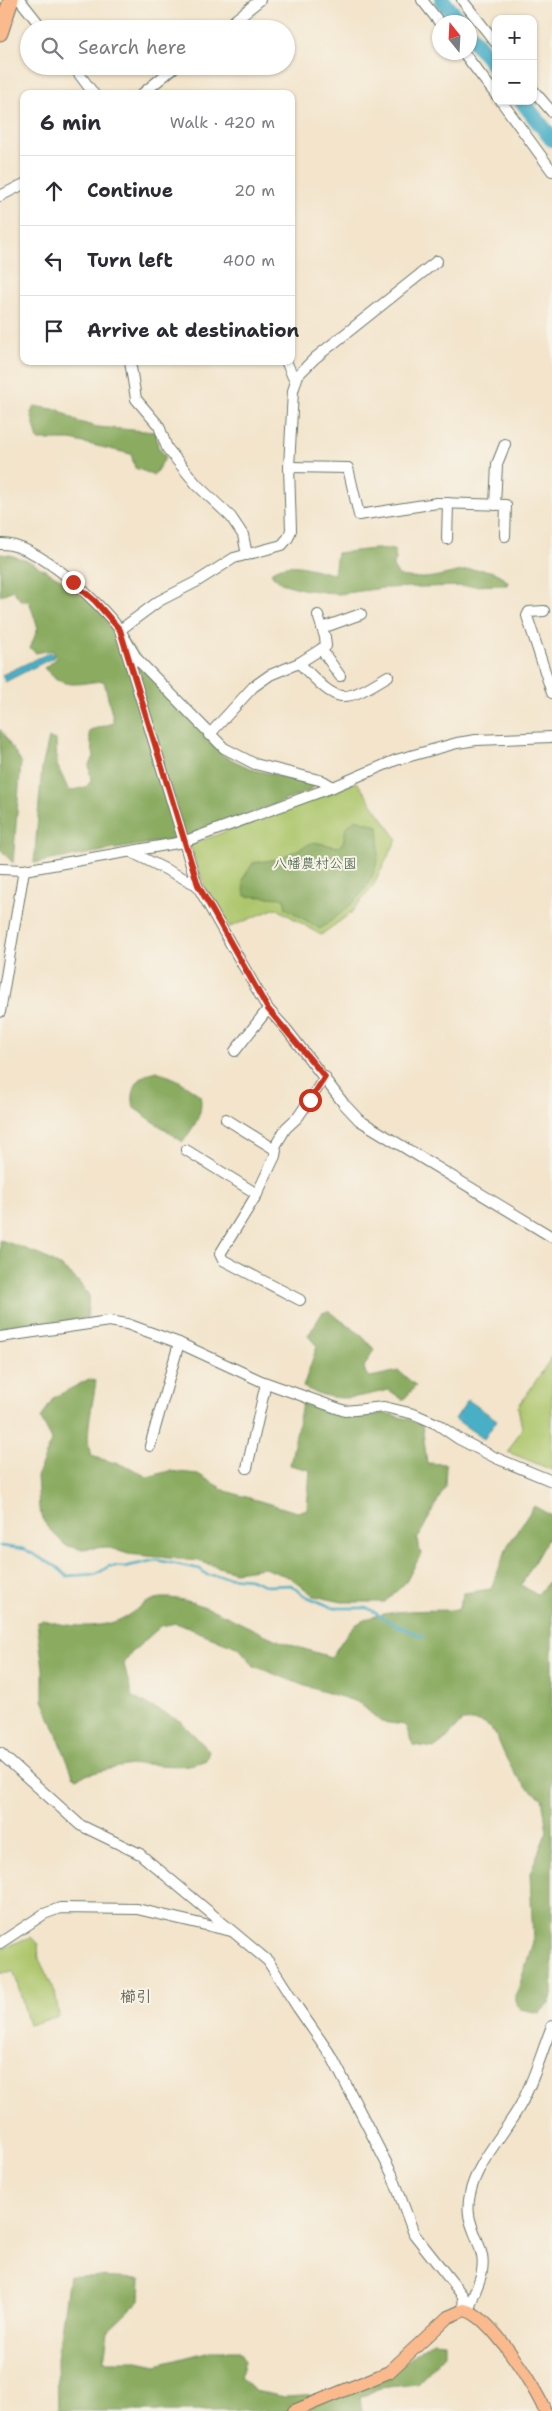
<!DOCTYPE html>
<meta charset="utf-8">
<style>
body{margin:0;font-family:"Shantell Sans","Klee One",sans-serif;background:#f7f7f7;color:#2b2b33}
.controls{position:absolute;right:15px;top:15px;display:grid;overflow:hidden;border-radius:10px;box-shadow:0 1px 4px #0004}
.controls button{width:45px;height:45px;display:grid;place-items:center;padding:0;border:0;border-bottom:1px solid #e1e1e2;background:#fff;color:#2b2b33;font:25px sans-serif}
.compass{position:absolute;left:432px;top:15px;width:45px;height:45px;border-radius:50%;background:#fff;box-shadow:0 1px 4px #0004;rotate:342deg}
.stop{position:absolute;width:15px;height:15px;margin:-11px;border:4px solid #c8321e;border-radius:50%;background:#fff}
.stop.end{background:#c8321e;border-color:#fff;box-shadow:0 1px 5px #0008}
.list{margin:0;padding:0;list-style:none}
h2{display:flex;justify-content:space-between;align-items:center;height:65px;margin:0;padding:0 20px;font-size:21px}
h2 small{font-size:16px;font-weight:400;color:#7c7c81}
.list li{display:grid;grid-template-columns:32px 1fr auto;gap:15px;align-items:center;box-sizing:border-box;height:70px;padding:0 20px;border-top:1px solid #e1e1e2}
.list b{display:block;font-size:19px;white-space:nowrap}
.list em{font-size:16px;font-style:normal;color:#7c7c81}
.icon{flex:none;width:28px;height:28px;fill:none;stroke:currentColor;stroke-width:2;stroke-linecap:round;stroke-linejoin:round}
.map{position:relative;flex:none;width:552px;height:2411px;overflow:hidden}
.search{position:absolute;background:#fff;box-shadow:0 1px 4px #0004;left:20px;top:20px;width:275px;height:55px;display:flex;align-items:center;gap:12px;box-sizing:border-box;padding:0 18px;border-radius:28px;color:#7c7c81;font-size:19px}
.panel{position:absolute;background:#fff;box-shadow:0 1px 4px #0004;left:20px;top:90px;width:275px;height:275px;border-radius:10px}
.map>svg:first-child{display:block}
.green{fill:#adc66c;stroke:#668250}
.forest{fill:#8aab60;stroke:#54744a}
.water{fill:#48afc7;stroke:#34767e}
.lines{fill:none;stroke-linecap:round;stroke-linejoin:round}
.stream{stroke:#48afc7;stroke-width:2.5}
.river{stroke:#48afc7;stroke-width:16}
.minor-casing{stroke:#697769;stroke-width:12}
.major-casing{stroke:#697769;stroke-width:14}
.highway-casing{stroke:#697769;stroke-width:17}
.minor{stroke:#fff;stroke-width:10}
.major{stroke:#fbba8d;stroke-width:12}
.highway{stroke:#fbba8d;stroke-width:15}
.route{stroke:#c8321e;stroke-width:6}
.labels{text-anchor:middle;stroke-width:4;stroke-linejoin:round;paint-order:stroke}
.park-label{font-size:14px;fill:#3b583f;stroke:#f7f3e8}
.quarter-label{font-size:16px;font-weight:bold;fill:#686454;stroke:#f7f3e8}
</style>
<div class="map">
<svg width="552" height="2411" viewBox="0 0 552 2411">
<rect width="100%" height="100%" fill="#f7f3e8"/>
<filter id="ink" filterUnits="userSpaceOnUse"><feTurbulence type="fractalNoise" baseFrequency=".02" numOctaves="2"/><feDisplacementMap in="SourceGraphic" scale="10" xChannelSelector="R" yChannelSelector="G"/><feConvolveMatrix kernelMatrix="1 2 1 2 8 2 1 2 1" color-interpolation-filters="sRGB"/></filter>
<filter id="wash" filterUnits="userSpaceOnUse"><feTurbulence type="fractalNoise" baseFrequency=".0096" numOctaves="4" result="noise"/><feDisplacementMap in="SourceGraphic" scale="20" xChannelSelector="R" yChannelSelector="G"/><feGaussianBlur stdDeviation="1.12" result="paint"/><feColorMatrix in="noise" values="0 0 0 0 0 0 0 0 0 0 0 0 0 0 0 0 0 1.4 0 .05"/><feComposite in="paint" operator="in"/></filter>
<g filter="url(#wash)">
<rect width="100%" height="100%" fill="#f3e4cb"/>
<g class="green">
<path d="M 357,782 L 397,839 L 373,886 L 351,913 L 321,935 L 276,908 L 230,927 L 205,888 L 190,845 Z"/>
<path d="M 552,1357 L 552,1470 L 508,1452 L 522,1428 L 518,1407 Z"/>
<path d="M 31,1937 L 38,1944 L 39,1959 L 55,1992 L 59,2016 L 29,2025 L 14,1972 L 0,1972 L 0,1949 Z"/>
</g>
<g class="forest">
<path d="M 34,406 L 59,410 L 79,422 L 98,427 L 156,432 L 158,447 L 166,457 L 154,475 L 135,468 L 131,454 L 71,440 L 38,440 L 31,413 Z"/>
<path d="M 373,549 L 394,549 L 396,559 L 393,567 L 399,576 C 407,577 415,578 423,578 C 451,577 485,557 508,582 L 507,585 L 383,588 L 339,594 L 302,589 L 281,583 L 272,575 L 272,571 C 293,559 311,570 334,574 L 337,553 Z"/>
<path d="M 0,554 L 10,555 L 30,562 L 64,581 L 94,602 L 224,756 L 254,770 L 316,784 L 310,791 L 192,836 L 34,863 L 42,768 L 49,738 L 56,740 L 57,765 L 69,791 L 86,787 L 91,781 L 89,764 L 94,757 L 89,734 L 90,730 L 114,723 L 104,681 C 75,683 65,691 44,668 L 57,658 L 52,650 L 36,653 L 30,648 L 38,628 L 29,601 L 21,601 L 13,590 L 0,596 Z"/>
<path d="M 0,729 L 21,762 L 13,863 L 0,849 Z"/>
<path d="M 356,819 L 378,826 C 384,880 360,900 320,929 L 286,908 L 284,898 L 245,896 L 243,879 L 253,863 L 278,859 L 314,842 L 338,847 L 343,843 L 346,827 Z"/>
<path d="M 157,1071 L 178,1080 L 200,1095 C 204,1114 194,1126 183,1142 L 134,1108 C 130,1089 137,1075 157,1071 Z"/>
<path d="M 0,1240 C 33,1251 70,1264 89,1296 L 87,1318 L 0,1332 Z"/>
<path d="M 328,1311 L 360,1334 L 374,1349 L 364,1367 L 366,1374 L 370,1377 L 399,1371 L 416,1386 L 403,1400 L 389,1390 C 353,1398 338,1404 303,1387 L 317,1346 L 308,1336 L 322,1313 Z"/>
<path d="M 89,1379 L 96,1381 C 93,1405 84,1433 91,1456 L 129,1467 L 147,1477 L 169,1471 L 198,1474 L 226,1491 L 297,1512 L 307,1509 L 310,1470 L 290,1465 L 302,1404 L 343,1415 L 385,1413 L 411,1420 L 422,1425 L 427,1463 L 446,1464 L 445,1487 L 417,1540 L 421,1554 L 406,1582 L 385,1602 L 342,1602 L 314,1596 L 291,1578 L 264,1568 L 235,1572 L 198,1561 L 128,1554 L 107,1547 L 80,1549 L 65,1545 L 47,1527 L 39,1509 L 37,1476 L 52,1440 L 41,1419 L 53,1398 Z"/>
<path d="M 534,1506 L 552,1516 L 552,1531 L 521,1585 L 537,1595 L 552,1578 L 552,1995 L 549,2004 L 539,2013 L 520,2009 L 516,2004 L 516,1996 L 533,1942 L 530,1873 L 547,1831 L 542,1798 C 528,1789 518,1780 510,1765 C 495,1740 498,1718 462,1721 L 447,1738 L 434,1748 L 413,1745 L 405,1725 L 381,1722 L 358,1702 L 305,1686 L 254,1666 L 239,1648 L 176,1623 L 161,1626 L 132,1652 L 124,1664 L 132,1697 L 180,1721 L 209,1750 L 206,1760 C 187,1769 165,1765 145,1764 C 132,1763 90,1773 77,1778 L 73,1775 L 43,1700 L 43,1669 L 37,1623 L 43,1620 C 67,1627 103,1630 125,1617 C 138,1610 147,1599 162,1598 C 199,1596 245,1628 280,1641 C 296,1647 314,1652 331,1657 C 338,1648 344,1636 352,1628 C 374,1607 429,1611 458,1610 L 464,1593 L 491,1589 L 508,1545 Z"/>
<path d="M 69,2276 L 141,2279 L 140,2300 L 108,2331 L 104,2361 L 138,2361 L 157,2365 L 210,2351 L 239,2351 L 245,2361 L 240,2377 L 255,2391 L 285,2397 L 334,2394 L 391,2373 L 433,2341 L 445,2342 L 445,2355 L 417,2384 L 379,2388 L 360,2398 L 362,2411 L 58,2411 L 57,2359 Z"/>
</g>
<g class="water">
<path d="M 51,652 L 54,657 L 5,682 L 2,675 Z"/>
<path d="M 468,1400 L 497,1420 L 484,1439 L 455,1419 Z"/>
</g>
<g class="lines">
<path class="stream" d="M 0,1546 L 24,1549 L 57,1567 L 67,1576 L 97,1574 L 109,1566 L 124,1567 L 156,1560 L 200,1569 L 207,1575 L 250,1579 L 267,1586 L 291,1585 L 303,1595 L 334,1608 L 368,1608 L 388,1621 L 423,1637"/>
<g class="river">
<path d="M 442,0 L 460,22"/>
<path d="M 470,35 L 496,68"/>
<path d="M 522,101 L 552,139"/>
</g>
</g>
</g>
<g filter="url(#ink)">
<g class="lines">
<g class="minor-casing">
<g id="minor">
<path d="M 20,0 L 43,29"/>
<path d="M 422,0 L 440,23"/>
<path d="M 462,0 L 496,43"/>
<path d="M 224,29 L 260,0"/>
<path d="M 463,52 L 496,95"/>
<path d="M 73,66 L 94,94"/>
<path d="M 533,90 L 552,112"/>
<path d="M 142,94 L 176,66"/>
<path d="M 501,101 L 552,171"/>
<path d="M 0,196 L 24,184"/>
<path d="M 130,361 L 136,399 L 159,426 L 167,448 L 197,485 L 231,517 L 243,535 L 247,555"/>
<path d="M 286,361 L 295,382"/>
<path d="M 289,467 L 348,468 L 359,515 L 437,503 L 506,505 L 505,536"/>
<path d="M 495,505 L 497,464 L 505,444"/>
<path d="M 447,539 L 448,503"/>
<path d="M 0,544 C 37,542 99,602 120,630 L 197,885 L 268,1009 L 287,1030 L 344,1104 L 359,1120 L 552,1237"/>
<path d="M 544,611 L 529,612 L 527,616 L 552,693"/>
<path d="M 322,628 L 361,614"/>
<path d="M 321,649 L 340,676"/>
<path d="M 299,663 C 339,703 339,706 388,676"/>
<path d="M 209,735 L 253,687 L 270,675 L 299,663 L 326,646 L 325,637 L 318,615"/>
<path d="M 333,787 L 323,781 L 255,764 L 224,748 L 137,659 L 120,630 L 159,601 L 196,582 L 234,558 L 282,545 L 288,538 L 291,530 L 289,467 L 293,391 L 298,375 L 315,358 L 437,261"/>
<path d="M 131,852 L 197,885"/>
<path d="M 0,869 L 24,870 L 183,842 L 333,787 L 396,760 L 457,743 L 476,740 L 552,737"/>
<path d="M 0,1012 L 24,870"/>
<path d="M 235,1051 L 268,1009"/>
<path d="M 226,1119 L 276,1150 L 275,1156 L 257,1194 L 220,1254 L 223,1260 L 300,1300"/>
<path d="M 274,1148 L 286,1128 L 298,1117 L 325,1077"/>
<path d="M 186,1150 L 257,1194"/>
<path d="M 0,1337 L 109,1321 L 127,1324 L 179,1343 L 261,1381 L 345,1411 L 384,1407 L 414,1414 L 437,1424 L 459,1439 L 496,1458 L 552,1481"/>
<path d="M 150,1446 L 179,1343"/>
<path d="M 247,1468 L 266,1383"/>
<path d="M 0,1753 L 80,1825 L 140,1854 L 268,1961 L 298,2008 L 332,2057 L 392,2174 L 414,2234 L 463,2296 L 464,2310"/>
<path d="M 0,1943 L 44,1914 L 60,1908 L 137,1909 L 231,1931"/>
<path d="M 469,2311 C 472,2292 486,2276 482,2256 C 477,2231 464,2222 470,2194 C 476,2163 506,2132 521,2104 C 534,2080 542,2051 552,2026"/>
</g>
</g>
<g class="major-casing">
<path id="major" d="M 294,2411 L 389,2372 L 448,2317 L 464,2310 C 490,2314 535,2387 545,2411"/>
</g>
<g class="highway-casing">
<path id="highway" d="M 0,33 L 11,0"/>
</g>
<use href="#minor" class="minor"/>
<use href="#major" class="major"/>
<use href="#highway" class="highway"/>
</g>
</g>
<g class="lines" filter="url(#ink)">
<path class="route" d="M 73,582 L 95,601 L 120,630 L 198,885 L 268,1009 L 325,1077 L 310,1100"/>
</g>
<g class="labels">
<g class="park-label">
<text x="315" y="868">八幡農村公園</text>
</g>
<g class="quarter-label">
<text x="136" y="2002">櫛引</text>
</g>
</g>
</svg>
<div class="controls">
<button>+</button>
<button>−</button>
</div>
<svg class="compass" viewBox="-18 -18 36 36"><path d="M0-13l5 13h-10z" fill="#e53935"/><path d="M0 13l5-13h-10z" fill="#7c7c81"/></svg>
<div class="stop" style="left:310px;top:1100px"></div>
<div class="stop end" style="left:73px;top:582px"></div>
<div class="search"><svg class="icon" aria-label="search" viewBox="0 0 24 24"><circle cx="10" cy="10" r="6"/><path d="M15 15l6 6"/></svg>Search here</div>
<section class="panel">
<h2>6 min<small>Walk · 420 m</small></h2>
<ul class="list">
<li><svg class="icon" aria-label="ahead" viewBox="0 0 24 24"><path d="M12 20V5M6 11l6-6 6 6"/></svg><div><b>Continue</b></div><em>20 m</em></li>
<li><svg class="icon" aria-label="left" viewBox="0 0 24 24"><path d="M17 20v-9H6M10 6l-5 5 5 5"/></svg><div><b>Turn left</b></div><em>400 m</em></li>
<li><svg class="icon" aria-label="arrive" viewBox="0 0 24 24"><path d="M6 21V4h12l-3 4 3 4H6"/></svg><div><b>Arrive at destination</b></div></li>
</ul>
</section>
</div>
